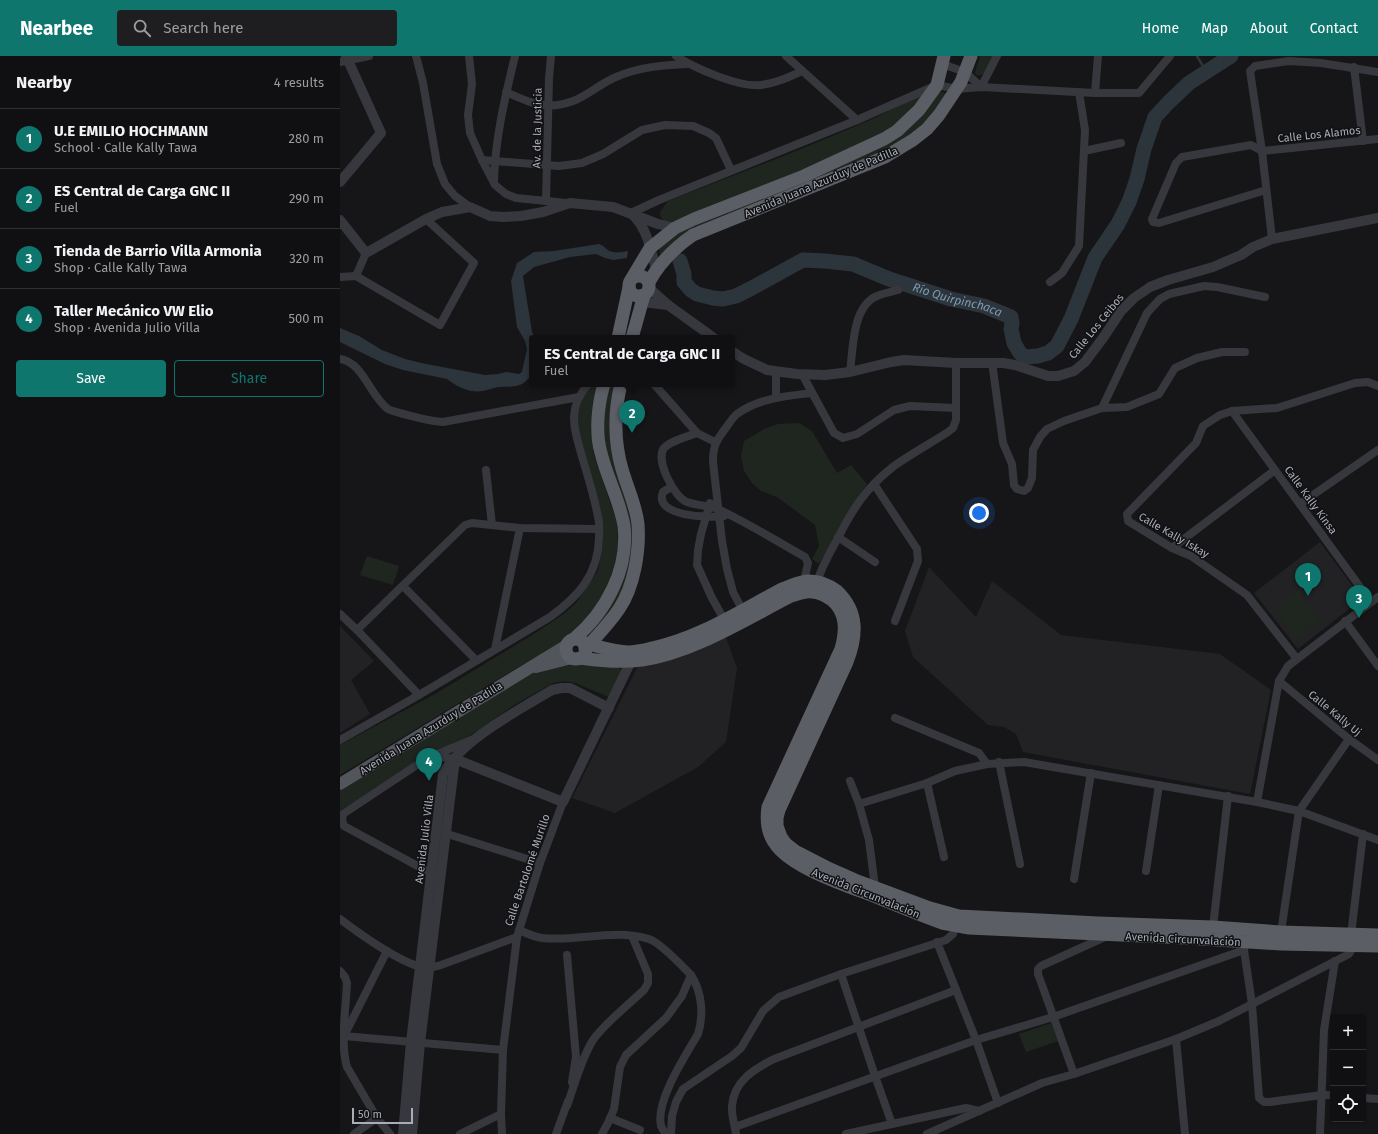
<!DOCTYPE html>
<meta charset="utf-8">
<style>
body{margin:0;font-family:"Fira Sans",sans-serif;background:#1e1e20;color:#f1f3f6}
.controls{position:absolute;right:12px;bottom:12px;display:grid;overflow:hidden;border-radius:4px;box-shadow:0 1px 3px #0004}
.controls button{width:36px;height:36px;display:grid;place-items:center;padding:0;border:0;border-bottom:1px solid #303032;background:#101012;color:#f1f3f6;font:20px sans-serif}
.scale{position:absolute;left:12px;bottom:10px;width:61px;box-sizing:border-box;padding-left:4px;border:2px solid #a8adb8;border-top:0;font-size:11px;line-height:14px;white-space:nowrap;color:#a8adb8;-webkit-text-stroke:3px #111113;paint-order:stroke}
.you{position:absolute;left:639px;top:457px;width:14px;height:14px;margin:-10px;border:3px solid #fff;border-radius:50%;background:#1a73e8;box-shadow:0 0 0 6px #1a73e833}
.badge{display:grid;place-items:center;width:26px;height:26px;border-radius:50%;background:#0f766e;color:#fff;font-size:13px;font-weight:700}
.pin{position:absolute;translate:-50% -33px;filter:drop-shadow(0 1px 2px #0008)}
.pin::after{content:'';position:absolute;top:21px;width:14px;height:12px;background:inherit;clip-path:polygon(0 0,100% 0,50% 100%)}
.popup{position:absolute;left:189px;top:279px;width:206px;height:52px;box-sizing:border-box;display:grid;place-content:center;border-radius:4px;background:#101012;filter:drop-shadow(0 1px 3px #0005);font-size:13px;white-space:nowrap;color:#9c9d9f}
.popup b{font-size:15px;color:#f1f3f6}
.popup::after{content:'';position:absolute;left:50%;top:100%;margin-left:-8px;border:8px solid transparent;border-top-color:#101012}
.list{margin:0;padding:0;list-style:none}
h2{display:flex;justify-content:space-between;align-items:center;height:52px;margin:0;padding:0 16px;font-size:17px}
h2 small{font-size:13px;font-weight:400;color:#9c9d9f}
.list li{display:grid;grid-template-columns:26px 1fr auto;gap:12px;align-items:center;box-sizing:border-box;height:60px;padding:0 16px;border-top:1px solid #303032}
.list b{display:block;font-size:15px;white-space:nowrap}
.list p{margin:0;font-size:13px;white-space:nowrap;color:#9c9d9f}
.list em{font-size:13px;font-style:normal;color:#9c9d9f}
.actions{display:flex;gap:8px;padding:12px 16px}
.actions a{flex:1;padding:9px 0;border:1px solid #0f766e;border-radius:4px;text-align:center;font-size:14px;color:#0f766e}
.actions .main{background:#0f766e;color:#fff}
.icon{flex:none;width:22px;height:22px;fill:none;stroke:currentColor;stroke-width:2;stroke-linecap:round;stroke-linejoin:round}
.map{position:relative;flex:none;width:1038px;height:1078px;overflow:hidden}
header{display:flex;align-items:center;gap:24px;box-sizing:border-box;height:56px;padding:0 20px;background:#0f766e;color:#fff}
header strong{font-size:19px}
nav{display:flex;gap:22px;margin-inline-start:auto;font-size:14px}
.search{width:280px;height:36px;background:#1e1e20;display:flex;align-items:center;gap:10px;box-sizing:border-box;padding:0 14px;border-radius:4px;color:#9c9d9f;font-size:15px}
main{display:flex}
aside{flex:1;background:#101012}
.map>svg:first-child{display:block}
.built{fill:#222225}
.green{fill:#1e261f}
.water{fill:#2c353c}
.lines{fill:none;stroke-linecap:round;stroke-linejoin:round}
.stream{stroke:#2c353c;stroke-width:2.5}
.river{stroke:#2c353c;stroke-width:15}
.minor{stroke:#37383d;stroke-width:8}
.tertiary{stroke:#37383d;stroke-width:10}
.primary{stroke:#53555c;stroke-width:12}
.trunk{stroke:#5b5e65;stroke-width:13}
.labels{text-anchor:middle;stroke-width:3;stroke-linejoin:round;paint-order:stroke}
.street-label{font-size:11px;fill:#a8adb8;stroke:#111113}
.water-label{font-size:12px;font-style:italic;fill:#7f9bb3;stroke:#111113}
</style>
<header>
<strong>Nearbee</strong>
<div class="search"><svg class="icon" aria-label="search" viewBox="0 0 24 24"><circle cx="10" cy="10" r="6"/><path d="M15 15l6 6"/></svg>Search here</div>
<nav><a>Home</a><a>Map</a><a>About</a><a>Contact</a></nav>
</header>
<main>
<aside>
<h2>Nearby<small>4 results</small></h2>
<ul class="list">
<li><span class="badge">1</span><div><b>U.E EMILIO HOCHMANN</b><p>School · Calle Kally Tawa</p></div><em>280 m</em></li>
<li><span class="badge">2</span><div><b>ES Central de Carga GNC II</b><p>Fuel</p></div><em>290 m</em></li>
<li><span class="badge">3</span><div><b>Tienda de Barrio Villa Armonia</b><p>Shop · Calle Kally Tawa</p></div><em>320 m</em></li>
<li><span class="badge">4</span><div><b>Taller Mecánico VW Elio</b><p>Shop · Avenida Julio Villa</p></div><em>500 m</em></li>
</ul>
<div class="actions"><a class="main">Save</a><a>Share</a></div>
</aside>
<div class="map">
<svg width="1038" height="1078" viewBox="0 0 1038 1078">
<rect width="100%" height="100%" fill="#161618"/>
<g class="built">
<path d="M 980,486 L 1022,543 L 958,593 L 914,537 Z"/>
<path d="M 589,511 L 636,561 L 652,525 L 721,579 L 880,598 L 931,634 L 910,738 L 683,696 L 676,678 L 664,671 L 648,669 L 573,601 L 565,575 Z"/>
<path d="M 0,570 L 34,605 L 11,624 L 30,658 L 0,677 Z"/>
<path d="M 385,579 L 397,612 L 386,686 L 358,711 L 275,757 L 232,742 L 299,608 Z"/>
</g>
<g class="green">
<path d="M 640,0 L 654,0 C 650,7 646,22 636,19 L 635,17 Z"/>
<path d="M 599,34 L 608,39 L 589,65 L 558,89 L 337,183 L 320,200 L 319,192 L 339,176 L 543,89 Z"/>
<path d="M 587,35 L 580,46 L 546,77 L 446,121 L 331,167 L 324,166 L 320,160 L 320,156 L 328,145 L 454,96 L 535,62 Z"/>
<path d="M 252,328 L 258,328 L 253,346 L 251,374 L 254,400 L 274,457 L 277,467 L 278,492 L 275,507 L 267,532 L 247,565 L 226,585 L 180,610 L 0,719 L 0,689 L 95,638 L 197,576 L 225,557 L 236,547 L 258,515 L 263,488 L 262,472 L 243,394 L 237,360 L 243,340 Z"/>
<path d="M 268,328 L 275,328 L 293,462 L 293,503 L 280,543 L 256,577 L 253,572 L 289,496 L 264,386 L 263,365 Z"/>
<path d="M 459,367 L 472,375 L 497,417 L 511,409 L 527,428 L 508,457 L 479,508 L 472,503 L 479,490 L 475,469 L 437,441 L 421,435 L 412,427 L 404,415 L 401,400 L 404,385 L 424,373 L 438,368 Z"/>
<path d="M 27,500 L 59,510 L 53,529 L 20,519 Z"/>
<path d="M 958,535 L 980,567 L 956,583 L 934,551 Z"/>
<path d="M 235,608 L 276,610 L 282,614 L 271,642 L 235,627 L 225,625 L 213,627 L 174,649 L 133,678 L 84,701 L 0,755 L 0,735 L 188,618 Z"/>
<path d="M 711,967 L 718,985 L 686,996 L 679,978 Z"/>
</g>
<path class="water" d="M 259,188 C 264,190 264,191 268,194 C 273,198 281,196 288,195 L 287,202 L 273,204 L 265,202 L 256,198 L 230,201 L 194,211 L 183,220 L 192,276 L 196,282 L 192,282 L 192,319 C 180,333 175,330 158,331 C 153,332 148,334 143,335 C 130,337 117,331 107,323 L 63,314 L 45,308 L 0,286 L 0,272 L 19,280 L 42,294 L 65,303 L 81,307 L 145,319 L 158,318 L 166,316 L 179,318 L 182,316 L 187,293 L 185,285 L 177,271 L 171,225 L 177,207 L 194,196 L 214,195 Z"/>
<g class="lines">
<path class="stream" d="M 857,0 L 867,17"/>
<path class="river" id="s1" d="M 340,205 L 344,218 L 344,226 L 351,234 L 357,238 L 373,242 L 383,243 L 396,240 L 412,232 L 463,204 L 485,205 L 513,208 L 549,223 L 611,243 L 644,250 L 671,261 L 672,267 L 671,273 L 674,287 L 680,297 L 685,301 L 698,300 L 708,297 L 717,290 L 731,263 L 755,202 L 778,168 L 789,146 L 797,123 L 804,93 L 815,61 L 829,46 L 849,27 L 891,0"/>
<g class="minor">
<path d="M 76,0 L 83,27 L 97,108 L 105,128 L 115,140 L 130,151"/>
<path d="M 129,0 L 132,28 L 128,59 L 130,77 L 142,104 L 155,129 L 166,138 L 176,142 L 227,147"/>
<path d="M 336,0 C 354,12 400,32 421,29 C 437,27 449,21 462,15"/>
<path d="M 446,0 L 517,64"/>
<path d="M 0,6 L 29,0"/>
<path d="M 602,8 L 625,16 L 641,31"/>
<path d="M 1014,11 L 1023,85"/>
<path d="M 641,31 L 657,0"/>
<path d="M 166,36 C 190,47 207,55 233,45 C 247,40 261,27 276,21 C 299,11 323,9 348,8"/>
<path d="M 755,37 L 758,0"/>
<path d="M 744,95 L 781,87"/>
<path d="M 142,104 L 219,110 L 242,107 L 263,98 L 302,74 L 325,69 L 353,70 L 369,77 L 376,82 L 391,114"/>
<path d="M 154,125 C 155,83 165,41 175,0"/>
<path d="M 926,134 L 819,167 L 813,166 L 812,163 L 836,107 L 842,101 L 911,89 L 922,95 L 1038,83"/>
<path d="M 206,145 L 209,22 L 211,0"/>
<path d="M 291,157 L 319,144 L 517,64 L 597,29 L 617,33 L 641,31 L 755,37 L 799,37 L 830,0"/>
<path d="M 932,183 L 922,95 L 910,15 L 915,10 L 949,5 L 981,7 L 1038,16"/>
<path d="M 16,220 L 26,197"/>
<path d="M 0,221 L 16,220 L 100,269 L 134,207 L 86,163"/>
<path d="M 710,226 L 722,217 L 739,190 L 745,74 L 739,36"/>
<path d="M 0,303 C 23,306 30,340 48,353 C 52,355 56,356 60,357 C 75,361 88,365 103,366 L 239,341"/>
<path d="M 652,306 L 663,387 L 672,408 L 674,429 L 677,433 L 684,435 L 688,432 L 692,422 L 693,394 L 700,381 L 707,373 L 724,365 L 762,352 L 787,351 L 819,338 L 835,312 L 857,302 L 882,296 L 905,296"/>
<path d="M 436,315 L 436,342"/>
<path d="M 510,316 C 513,294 512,250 537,240 C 543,237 551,236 558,234"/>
<path d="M 462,318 L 494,377 L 503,382 L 517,378 L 554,354 L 570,350 L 616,352"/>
<path d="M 314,328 L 357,377 L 375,386"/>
<path d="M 762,352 L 807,257 L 820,243 L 829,238 L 864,230 L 877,231 L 925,241"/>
<path d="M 892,355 L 1031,546"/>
<path d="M 357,377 C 349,380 330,385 324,392 C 315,404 334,441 347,446 C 358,450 369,449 380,454 C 409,468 437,485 465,501 L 468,507 L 464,525"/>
<path d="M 146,414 L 152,469"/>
<path d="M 534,428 L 577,493 L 578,505 L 555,565"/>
<path d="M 331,431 L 323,436 C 313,461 370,462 384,460"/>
<path d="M 370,447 L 361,478 L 358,494 L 357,509 L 372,542 L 386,567"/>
<path d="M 960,448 L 1038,394"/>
<path d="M 498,481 L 535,506"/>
<path d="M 832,492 L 935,414"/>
<path d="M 477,526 C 482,510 490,496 498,482 C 513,452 527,431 554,410 C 571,398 591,387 608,376 L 613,372 L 616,364 L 616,307"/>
<path d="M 63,530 L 136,604"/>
<path d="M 404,557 L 393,536 L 387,513 L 382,485 L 373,406 C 373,390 376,385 385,373 C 389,368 392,362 397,358 C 419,342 446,340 472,337"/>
<path d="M 0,558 L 17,574 L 79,639"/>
<path d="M 1005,565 L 1038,610"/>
<path d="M 17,574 L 125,469 L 132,467 L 180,472 L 259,473"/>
<path d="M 155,593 L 180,472"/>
<path d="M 957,603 L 907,539 L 851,500 L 832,492 L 788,465 L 787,458 L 856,387 L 863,370 L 880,359 L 892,355 L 937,352 L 1015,327 L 1028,326 L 1038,330"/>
<path d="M 939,625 L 1009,683 L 1038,704"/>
<path d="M 555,662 L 639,697 L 647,708"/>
<path d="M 0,684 L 79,639 L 210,561 C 238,541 258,519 259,482 C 259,475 260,468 258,461 C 254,439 247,418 241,397 C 233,369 228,352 248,328"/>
<path d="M 93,700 L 131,684"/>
<path d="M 659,706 L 680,808"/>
<path d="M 510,725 L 519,748 L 529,784 L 535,831"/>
<path d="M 587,727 L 604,801"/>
<path d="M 917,746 L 939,625 L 948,610 L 1038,541"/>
<path d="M 519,748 L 587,727 L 615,715 L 647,708 L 684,706 L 917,746 L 959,755 L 1038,784"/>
<path d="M 101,776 L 200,807"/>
<path d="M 806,815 L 819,729"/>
<path d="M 96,820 L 4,770 L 2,764 L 3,758 L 86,703 L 99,701 L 115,703"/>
<path d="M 734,823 L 751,717"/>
<path d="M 0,863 C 17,876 68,913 89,912 C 93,911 98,910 101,909 L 177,881"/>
<path d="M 873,871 L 888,740"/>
<path d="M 179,874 C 186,877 194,881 202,882 C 237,886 274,872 309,883 C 321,887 342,910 351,919"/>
<path d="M 941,876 L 959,755 L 1009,683"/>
<path d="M 1011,879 L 1023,778"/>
<path d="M 597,886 L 636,984 L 658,1047"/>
<path d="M 905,889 L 904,894 L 912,948 L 919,1042 L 924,1046 L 929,1046 L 982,1039 L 993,1039"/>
<path d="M 47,895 L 4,980 L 163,994"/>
<path d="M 227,899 L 236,1001 L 232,1026"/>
<path d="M 0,915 L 5,921 L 7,927 C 6,952 0,988 7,1011 L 37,1062 L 50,1078"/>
<path d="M 501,918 L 535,1020 L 552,1068"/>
<path d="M 836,983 L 845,1078"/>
<path d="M 734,1018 L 698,918 L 698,913 L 701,910 L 767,880"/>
<path d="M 1023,1042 L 1038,1043"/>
<path d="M 227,1050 C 234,1030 242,1001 253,984 C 264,968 289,948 304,934 L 308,927 L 308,918 L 292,880"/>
<path d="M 270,1062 L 300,1074"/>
<path d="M 395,1071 L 636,984 L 713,961 L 904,894"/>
<path d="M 14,1078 L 37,1062"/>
<path d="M 120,1078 L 161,1058"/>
<path d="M 162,1078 L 161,1058 L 163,994 L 177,881 L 200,807 L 223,746"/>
<path d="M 216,1078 L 228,1045"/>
<path d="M 262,1078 L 268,1067 L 274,1053 L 280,1011 L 286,999 L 326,962 L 342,940 L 351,919 C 362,936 364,959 358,978 C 346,999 315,1045 321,1070 C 322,1072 324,1076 326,1078"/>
<path d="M 331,1078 L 332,1060 L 336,1046 L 343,1033 L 392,1000 L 401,992 L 423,955 L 439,941 L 501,918 L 606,884 L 613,878 L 617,866"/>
<path d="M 396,1078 C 395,1069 391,1059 392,1050 C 394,1025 414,1013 434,1003 L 616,934"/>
<path d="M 506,1078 L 626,1052 L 639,1055"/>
<path d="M 587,1078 L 702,1027 L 734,1018 L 836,983 L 879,965 L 1009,898 L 1014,890"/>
<path d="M 980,1078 L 984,974 L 995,905"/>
</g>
<g class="tertiary">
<path d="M 0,126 L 41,77 L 6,0"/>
<path d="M 293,159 C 307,172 311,195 316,213"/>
<path d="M 0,164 L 26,197 L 86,163 L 102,156 L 130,151 L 150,160 L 163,161 L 181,160 L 203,156 L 230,147 L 273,151 L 318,168 L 335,172"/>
<path d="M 309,232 L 328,249 L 374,282"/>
<path d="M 302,246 L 328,249"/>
<path d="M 392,295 L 402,302 L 427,314 L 457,318 L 485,319 L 510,316 L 551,306 L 564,304 L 616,307 L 663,307 L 675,309 L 708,320 L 718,320 L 734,315 L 745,306 L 763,282 L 781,255 L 794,242 L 810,231 L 828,224 L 873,211 L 901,199 L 913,191 L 932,183 L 1038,162"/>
<path d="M 115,703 L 223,746 L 291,605"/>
<path d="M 63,1078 L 71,986 L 103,718 C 121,684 179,654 212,634 L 221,632 L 230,632 L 269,652"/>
<path d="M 72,1078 L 80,987 L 115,703"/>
</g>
<g class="primary">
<path d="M 196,611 L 232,602"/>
<path d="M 0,728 L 227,589"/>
</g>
<g class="trunk">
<circle cx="299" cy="230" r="10"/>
<path d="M 292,222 L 310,192 L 335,172 L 354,163 L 464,120 L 544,83 L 557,75 L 579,54 L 597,29 L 604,0"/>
<path d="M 309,226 C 320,206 334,192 353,179 L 545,101 L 573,84 L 587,73 L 599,59 L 621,26 L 631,0"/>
<path d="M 278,282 L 289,231"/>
<path d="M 292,282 L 304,239"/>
<path d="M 234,583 C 266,556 289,513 284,470 C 280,445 267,422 261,397 C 255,376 258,348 264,328"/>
<circle cx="236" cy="593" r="10"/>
<path d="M 243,587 C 258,590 272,595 288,596 C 296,596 304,594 312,592 C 359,582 400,555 442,533 C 451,530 459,525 469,525 C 479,525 489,529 497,535 C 519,556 517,580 507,606 L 439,754 L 437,762 L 437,770 L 441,781 L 446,788 L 455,795 L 490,813 L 515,824 L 590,852 L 619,860 L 758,867 L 873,871 L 941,876 L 1038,879"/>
<path d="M 245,593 C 257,580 269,568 279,553 C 294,531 300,495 298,468 C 296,449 287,431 282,413 C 274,386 274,355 281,328"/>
<path d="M 240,602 C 261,605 281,607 302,604 C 352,597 406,563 451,540 C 458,538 465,535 472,536 C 480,536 486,540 492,544 C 507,557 506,575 501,593 L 428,751 C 426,765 427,778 436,789 C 454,813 508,830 536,841 C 558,850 580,859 602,867 L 629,872 L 846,882 L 941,888 L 1038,890"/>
</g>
</g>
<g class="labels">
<g class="street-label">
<text transform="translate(197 72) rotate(-89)" y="4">Av. de la Justicia</text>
<text transform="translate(979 78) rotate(-6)" y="4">Calle Los Alamos</text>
<text transform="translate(481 126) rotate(-23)" y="4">Avenida Juana Azurduy de Padilla</text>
<text transform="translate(756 270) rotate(-51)" y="4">Calle Los Ceibos</text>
<text transform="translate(971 444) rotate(54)" y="4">Calle Kally Kinsa</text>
<text transform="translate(834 479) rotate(30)" y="4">Calle Kally Iskay</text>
<text transform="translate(995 657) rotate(39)" y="4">Calle Kally Uj</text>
<text transform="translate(91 672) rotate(-32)" y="4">Avenida Juana Azurduy de Padilla</text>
<text transform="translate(84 783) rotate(-83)" y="4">Avenida Julio Villa</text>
<text transform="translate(187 814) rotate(-71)" y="4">Calle Bartolomé Murillo</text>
<text transform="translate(526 837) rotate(22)" y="4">Avenida Circunvalación</text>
<text transform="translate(843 883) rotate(3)" y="4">Avenida Circunvalación</text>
</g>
<g class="water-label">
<text dy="4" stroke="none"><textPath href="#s1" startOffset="316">Río Quirpinchaca</textPath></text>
</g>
</g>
</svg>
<div class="controls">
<button>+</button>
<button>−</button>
<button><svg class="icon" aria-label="locate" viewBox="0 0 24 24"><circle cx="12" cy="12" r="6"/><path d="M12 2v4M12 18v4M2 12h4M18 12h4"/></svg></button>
</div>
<div class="scale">50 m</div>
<div class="you"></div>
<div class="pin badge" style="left:968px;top:540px">1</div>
<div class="pin badge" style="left:292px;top:377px">2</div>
<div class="popup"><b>ES Central de Carga GNC II</b>Fuel</div>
<div class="pin badge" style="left:1019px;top:562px">3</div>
<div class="pin badge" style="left:89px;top:725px">4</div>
</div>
</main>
